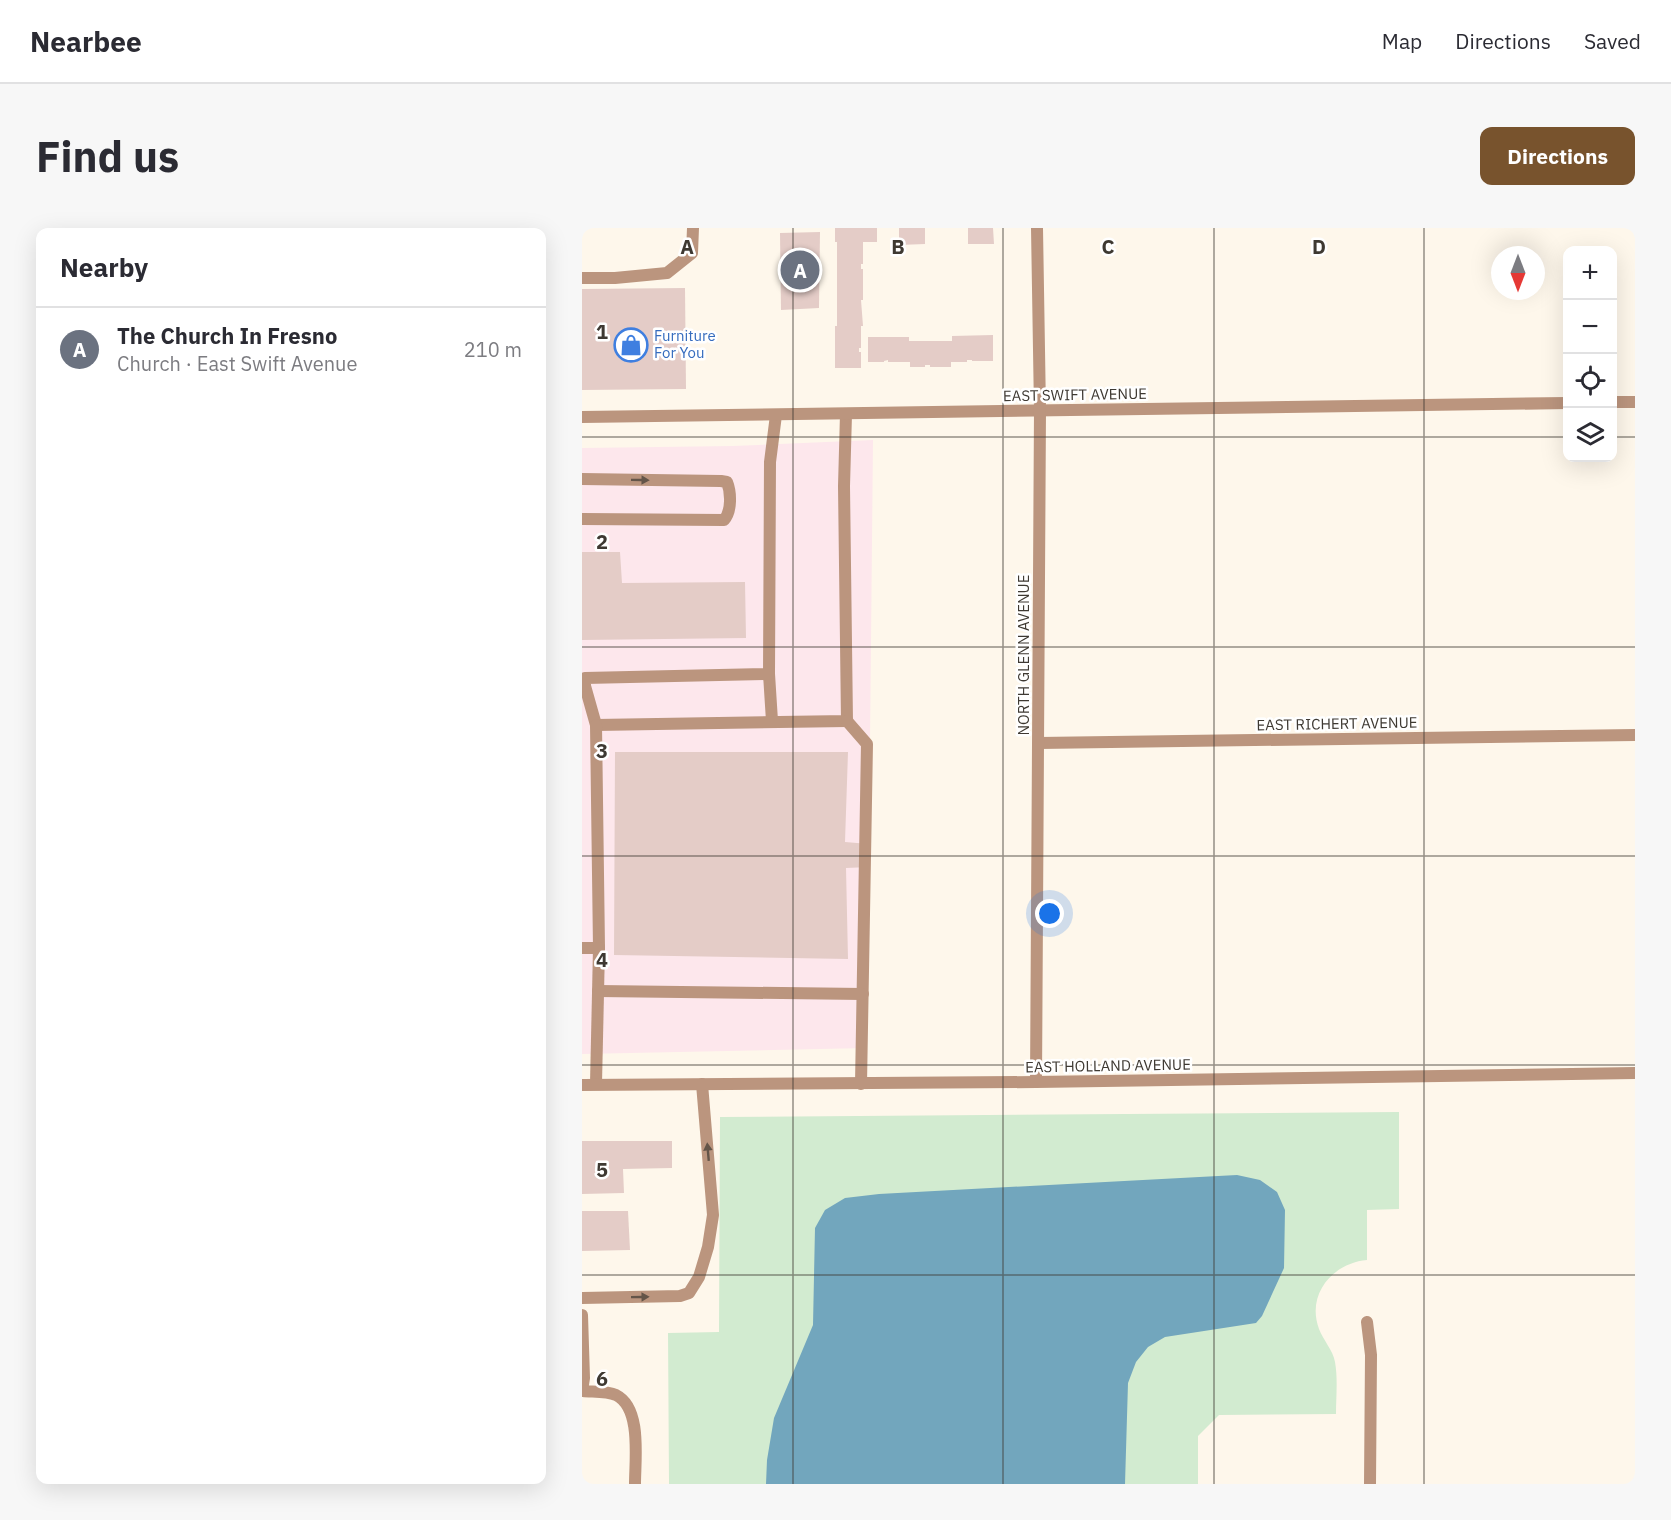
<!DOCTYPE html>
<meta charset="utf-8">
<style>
body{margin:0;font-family:"IBM Plex Sans",sans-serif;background:#f7f7f7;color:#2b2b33}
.controls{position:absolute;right:18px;top:18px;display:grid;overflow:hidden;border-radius:12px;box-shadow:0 6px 24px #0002}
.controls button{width:54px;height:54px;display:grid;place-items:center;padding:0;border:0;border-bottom:2px solid #e1e1e2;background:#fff;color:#2b2b33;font:30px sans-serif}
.compass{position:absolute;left:909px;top:18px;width:54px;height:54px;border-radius:50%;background:#fff;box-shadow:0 6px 24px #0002;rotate:180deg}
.you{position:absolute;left:468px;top:686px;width:21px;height:21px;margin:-15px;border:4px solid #fff;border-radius:50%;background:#1a73e8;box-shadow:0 0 0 9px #1a73e833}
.badge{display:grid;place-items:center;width:39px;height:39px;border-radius:50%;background:#78532d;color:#fff;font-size:20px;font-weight:700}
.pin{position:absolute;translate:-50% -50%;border:3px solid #fff;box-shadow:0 2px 6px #0006}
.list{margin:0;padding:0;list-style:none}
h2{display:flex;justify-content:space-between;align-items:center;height:78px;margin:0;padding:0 24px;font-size:26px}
h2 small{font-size:20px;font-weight:400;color:#7c7c81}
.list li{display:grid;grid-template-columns:39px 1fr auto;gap:18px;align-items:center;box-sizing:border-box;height:84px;padding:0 24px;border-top:2px solid #e1e1e2}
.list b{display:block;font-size:22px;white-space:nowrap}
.list p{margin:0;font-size:20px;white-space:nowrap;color:#7c7c81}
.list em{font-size:20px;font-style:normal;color:#7c7c81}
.icon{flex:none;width:33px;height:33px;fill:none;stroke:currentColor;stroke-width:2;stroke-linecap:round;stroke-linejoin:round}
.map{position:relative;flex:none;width:1053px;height:1256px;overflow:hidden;border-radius:12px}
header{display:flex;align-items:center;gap:36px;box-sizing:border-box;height:84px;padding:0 30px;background:#fff;border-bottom:2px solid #e1e1e2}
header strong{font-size:28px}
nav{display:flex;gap:33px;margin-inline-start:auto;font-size:21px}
.intro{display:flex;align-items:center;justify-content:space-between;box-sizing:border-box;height:144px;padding:0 36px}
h1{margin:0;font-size:42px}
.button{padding:15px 27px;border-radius:12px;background:#78532d;color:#fff;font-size:21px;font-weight:700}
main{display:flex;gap:36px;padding:0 36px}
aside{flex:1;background:#fff;border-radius:12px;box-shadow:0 6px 24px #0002}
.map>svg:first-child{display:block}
.commercial{fill:#fde7ec}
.green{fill:#d2ebd0}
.water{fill:#72a6bd}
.building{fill:#e4ccc7}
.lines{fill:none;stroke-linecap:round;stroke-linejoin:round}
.service{stroke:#bb957e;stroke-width:12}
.minor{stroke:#bb957e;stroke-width:12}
.oneway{fill:#645549}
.grid{fill:none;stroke:#3e3932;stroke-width:1.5;stroke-opacity:0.55}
.labels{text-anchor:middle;stroke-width:5;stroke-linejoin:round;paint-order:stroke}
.shop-label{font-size:15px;fill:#366cbe;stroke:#fff;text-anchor:start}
.street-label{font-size:15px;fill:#3e3932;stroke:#fff}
.grid-label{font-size:20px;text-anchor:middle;font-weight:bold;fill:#3e3932;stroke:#fff;stroke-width:5;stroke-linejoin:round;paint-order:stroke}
</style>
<header>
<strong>Nearbee</strong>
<nav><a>Map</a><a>Directions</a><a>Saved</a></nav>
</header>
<div class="intro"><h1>Find us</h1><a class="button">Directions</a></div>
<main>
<aside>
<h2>Nearby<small></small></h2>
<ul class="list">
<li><span class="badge" style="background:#6b7280">A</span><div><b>The Church In Fresno</b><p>Church · East Swift Avenue</p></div><em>210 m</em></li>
</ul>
</aside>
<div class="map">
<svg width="1053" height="1256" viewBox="0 0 1053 1256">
<rect width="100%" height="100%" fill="#fef7eb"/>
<path class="commercial" d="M 291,212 L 285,820 L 0,826 L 0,220 L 151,218 Z"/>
<path class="green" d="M 817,884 L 817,981 L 785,982 L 785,1032 C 751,1035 724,1066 737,1101 C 741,1112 751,1122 753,1134 C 756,1151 754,1169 754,1186 L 637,1187 L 616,1208 L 616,1256 L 87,1256 L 86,1105 L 137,1104 L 138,889 Z"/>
<path class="water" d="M 655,947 L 678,952 L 695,964 L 703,982 L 702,1040 L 680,1088 L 674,1095 L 583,1109 L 566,1119 L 554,1134 L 546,1155 L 543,1256 L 184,1256 L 185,1232 L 192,1190 L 231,1097 L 233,1000 L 243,982 L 263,970 L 297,966 Z"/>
<g class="building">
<path d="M 253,0 L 295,0 L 295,14 L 281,14 L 281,36 L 279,36 L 279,41 L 281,41 L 281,72 L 279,72 L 281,98 L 279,98 L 279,120 L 277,120 L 277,124 L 279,124 L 279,140 L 253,140 L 253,98 L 255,98 L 255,14 L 253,14 Z"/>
<path d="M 317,0 L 343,0 L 343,16 L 317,17 Z"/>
<path d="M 386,0 L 411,0 L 412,16 L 386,16 Z"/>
<path d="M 238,4 L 237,80 L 199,82 L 198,5 Z"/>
<path d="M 103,60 L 104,161 L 0,162 L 0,61 Z"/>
<path d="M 411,107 L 411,133 L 390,133 L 390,132 L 385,132 L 385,134 L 369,134 L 369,139 L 348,139 L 348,137 L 343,137 L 343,139 L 328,139 L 328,134 L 306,134 L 306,132 L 302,133 L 302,134 L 286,134 L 286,109 L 327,109 L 327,113 L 370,113 L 370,108 Z"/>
<path d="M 0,324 L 38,324 L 40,355 L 163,354 L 164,410 L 0,412 Z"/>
<path d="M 33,524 L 266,524 L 263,614 L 287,616 L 287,639 L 264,640 L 266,731 L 32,727 Z"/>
<path d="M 0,913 L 90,913 L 90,940 L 41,941 L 42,965 L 0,966 Z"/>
<path d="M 0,983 L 46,983 L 48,1022 L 0,1023 Z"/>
</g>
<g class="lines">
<g class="service">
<path d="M 0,50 L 33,50 L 85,45 L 110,25 L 111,0"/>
<path d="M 0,251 L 139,253 L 145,254 C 149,264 150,283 142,292 L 0,291"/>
<path d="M 187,446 L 190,493"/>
<path d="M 0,458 L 3,458 L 14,497 L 265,493 L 262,258 L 264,186"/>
<path d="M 3,458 L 3,450 L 187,446 L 188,234 L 194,187"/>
<path d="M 265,493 L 285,516 L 279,856"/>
<path d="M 0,720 L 17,720 L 14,497"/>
<path d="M 16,763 L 281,766"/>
<path d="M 14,856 L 17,720"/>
<path d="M 0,1070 L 98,1068 L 107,1065 L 117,1049 L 126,1019 L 131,987 L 120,856"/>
<path d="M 0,1087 L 2,1150 L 0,1163"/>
<path d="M 1,1163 C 10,1164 25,1163 34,1167 C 60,1180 53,1231 53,1256"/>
</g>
<g class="minor">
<path d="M 1030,174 L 1053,174"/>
<path d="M 0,189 L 986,175"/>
<path d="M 457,515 L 1053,507"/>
<path d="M 454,854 L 458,182 L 455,0"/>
<path d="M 0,857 L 454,854 L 1053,845"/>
<path d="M 785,1094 L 789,1127 L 788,1256"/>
</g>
</g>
<defs><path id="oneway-solid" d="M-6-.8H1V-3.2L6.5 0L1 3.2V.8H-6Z" transform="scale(1.5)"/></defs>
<g class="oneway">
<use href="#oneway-solid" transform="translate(58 252) rotate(1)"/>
<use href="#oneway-solid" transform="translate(126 924) rotate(-95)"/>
<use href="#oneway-solid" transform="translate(58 1069) rotate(-1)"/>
</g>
<path class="grid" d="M 211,0 L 211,1256M 421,0 L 421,1256M 632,0 L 632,1256M 842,0 L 842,1256M 0,209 L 986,209M 1030,209 L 1053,209M 0,419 L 1053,419M 0,628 L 1053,628M 0,837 L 1053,837M 0,1047 L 1053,1047"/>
<defs>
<g id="shop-ring" transform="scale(1.725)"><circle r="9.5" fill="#fff" stroke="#3f7fe0" stroke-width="1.5"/><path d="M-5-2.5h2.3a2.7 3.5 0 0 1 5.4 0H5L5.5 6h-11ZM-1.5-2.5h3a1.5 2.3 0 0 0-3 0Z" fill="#3f7fe0"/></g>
</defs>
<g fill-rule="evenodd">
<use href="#shop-ring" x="49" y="117"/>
</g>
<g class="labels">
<g class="shop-label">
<text x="72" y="113">Furniture<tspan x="72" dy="17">For You</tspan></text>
</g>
<g class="street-label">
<text transform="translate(493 167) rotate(-1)" y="5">EAST SWIFT AVENUE</text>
<text transform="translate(442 427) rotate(-90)" y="5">NORTH GLENN AVENUE</text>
<text transform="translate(755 496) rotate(-1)" y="5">EAST RICHERT AVENUE</text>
<text transform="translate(526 838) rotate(-1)" y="5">EAST HOLLAND AVENUE</text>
</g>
</g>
<g class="grid-label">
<text x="105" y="26">A</text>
<text x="316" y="26">B</text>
<text x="526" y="26">C</text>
<text x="737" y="26">D</text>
<text x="20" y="111">1</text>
<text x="20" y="321">2</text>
<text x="20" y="530">3</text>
<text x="20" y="739">4</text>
<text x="20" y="949">5</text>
<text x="20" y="1158">6</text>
</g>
</svg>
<div class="controls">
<button>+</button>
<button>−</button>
<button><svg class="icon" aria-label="locate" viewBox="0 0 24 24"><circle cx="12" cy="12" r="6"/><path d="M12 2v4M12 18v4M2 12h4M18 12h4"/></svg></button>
<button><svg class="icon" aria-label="layers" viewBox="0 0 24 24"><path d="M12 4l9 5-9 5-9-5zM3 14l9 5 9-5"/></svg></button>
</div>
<svg class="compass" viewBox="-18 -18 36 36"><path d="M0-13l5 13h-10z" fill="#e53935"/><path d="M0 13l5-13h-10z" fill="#7c7c81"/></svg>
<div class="you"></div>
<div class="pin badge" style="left:218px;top:42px;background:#6b7280">A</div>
</div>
</main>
